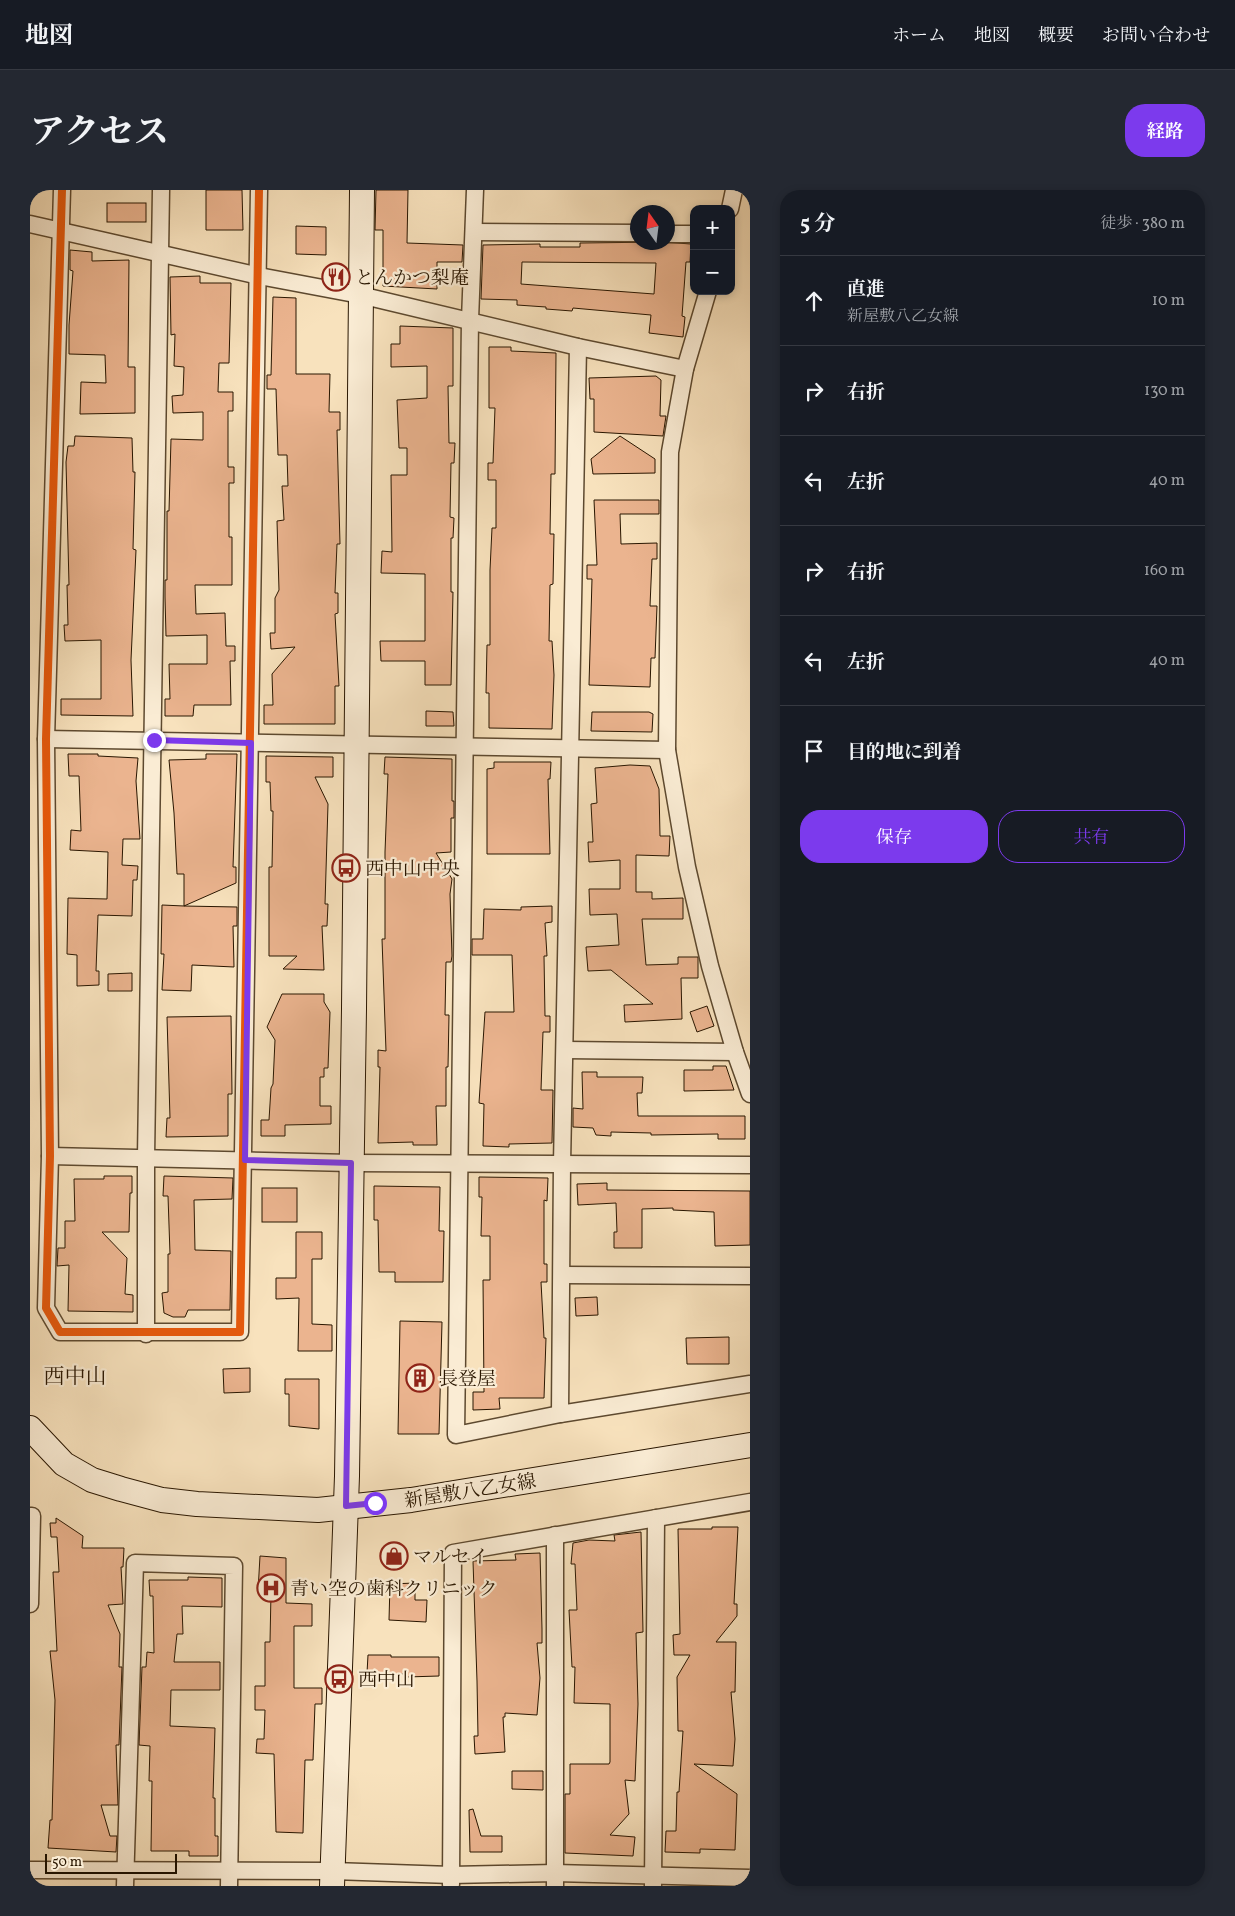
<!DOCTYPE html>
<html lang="ja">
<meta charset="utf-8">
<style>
body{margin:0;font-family:Vollkorn,"Noto Serif JP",serif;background:#242831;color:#f1f3f6}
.controls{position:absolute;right:15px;top:15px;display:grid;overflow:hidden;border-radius:10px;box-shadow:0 2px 8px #0003}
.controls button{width:45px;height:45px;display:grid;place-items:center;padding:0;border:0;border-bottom:1px solid #363941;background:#171b24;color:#f1f3f6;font:25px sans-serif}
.compass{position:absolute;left:600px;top:15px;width:45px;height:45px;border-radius:50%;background:#171b24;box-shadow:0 2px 8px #0003;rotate:346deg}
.scale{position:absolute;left:15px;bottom:12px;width:132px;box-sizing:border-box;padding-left:5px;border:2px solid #291600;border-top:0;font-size:14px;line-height:18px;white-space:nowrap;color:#291600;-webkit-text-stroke:4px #faecd4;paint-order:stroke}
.stop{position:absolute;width:15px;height:15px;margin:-11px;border:4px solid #7c3aed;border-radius:50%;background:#fff}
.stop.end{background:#7c3aed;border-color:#fff;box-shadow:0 1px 5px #0008}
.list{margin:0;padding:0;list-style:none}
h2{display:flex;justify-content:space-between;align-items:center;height:65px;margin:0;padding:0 20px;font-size:21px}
h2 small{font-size:16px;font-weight:400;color:#9ea1a6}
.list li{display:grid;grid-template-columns:32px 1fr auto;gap:15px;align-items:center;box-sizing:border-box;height:90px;padding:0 20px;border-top:1px solid #363941}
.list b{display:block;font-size:19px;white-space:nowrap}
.list p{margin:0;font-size:16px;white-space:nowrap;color:#9ea1a6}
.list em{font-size:16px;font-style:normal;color:#9ea1a6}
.actions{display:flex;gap:10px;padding:15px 20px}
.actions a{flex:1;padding:11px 0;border:1px solid #7c3aed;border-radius:20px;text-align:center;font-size:18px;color:#7c3aed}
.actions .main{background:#7c3aed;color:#fff}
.icon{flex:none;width:28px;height:28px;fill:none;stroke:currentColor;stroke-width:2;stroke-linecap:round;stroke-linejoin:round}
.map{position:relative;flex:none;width:720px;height:1696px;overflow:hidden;border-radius:20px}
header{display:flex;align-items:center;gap:30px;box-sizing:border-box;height:70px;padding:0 25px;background:#171b24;border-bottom:1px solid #363941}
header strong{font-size:24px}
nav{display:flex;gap:28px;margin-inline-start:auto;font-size:18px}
.intro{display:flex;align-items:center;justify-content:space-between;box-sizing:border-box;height:120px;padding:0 30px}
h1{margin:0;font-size:35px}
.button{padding:12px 22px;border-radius:20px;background:#7c3aed;color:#fff;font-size:18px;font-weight:700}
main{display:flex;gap:30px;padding:0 30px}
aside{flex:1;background:#171b24;border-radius:20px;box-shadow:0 2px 8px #0003}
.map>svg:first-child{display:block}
.building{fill:#ebb48f;stroke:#291600;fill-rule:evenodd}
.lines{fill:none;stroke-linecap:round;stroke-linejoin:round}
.street-casing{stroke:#5d492f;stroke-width:19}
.secondary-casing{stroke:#291600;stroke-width:26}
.street{stroke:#faecd4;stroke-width:16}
.secondary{stroke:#faecd4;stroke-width:24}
.cycleway-casing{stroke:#faecd4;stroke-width:11}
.cycleway{stroke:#e8590c;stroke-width:8}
.route{stroke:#7c3aed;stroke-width:6}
.labels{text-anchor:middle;stroke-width:4.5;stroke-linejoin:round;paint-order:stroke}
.poi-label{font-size:19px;fill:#291600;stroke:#faecd4;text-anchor:start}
.street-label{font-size:19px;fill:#291600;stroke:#faecd4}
.quarter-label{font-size:21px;fill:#291600;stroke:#faecd4}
</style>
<header>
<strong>地図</strong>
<nav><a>ホーム</a><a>地図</a><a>概要</a><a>お問い合わせ</a></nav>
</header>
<div class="intro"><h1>アクセス</h1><a class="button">経路</a></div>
<main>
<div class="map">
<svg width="720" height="1696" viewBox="0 0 720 1696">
<rect width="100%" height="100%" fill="#f8e2bd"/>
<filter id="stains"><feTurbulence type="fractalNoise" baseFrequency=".004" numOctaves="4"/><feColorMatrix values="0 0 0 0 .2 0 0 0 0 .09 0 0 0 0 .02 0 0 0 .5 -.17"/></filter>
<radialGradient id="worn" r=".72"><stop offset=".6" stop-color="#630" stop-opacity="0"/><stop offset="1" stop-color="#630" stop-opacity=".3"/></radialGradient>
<g class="building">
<path d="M 176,0 L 212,0 L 213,40 L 176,40 Z"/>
<path d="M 346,0 L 378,0 L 377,53 L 433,55 L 432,72 L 407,72 L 407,99 L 353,96 L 353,40 L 345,40 Z"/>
<rect x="77" y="13" width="39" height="19"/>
<path d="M 266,36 L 296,37 L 296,65 L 266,64 Z"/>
<path d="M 633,52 L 661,54 L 660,72 L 656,72 L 652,126 L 655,127 L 653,147 L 619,143 L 621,125 L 543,118 L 542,121 L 516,119 L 516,117 L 487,115 L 487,110 L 451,109 L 453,55 L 510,54 L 510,57 L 550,57 L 550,53 ZM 492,72 L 626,73 L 624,104 L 491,94 Z"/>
<path d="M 40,60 L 62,62 L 62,71 L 99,70 L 98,177 L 105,177 L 105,223 L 50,224 L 51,192 L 76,193 L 75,165 L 39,164 L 39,135 L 43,81 L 40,80 Z"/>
<path d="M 170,86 L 170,93 L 201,93 L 199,173 L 189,173 L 188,202 L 203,202 L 203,221 L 198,221 L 198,277 L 204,277 L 204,293 L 199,293 L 199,347 L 202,347 L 202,395 L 165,395 L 166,424 L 195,423 L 196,456 L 205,456 L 205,471 L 200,471 L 201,515 L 164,515 L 163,526 L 135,526 L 135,509 L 140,509 L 139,474 L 177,474 L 177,445 L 136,446 L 135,407 L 135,390 L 137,390 L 137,321 L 139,321 L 141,249 L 173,250 L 173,222 L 143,223 L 142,206 L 153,205 L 154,177 L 144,176 L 145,144 L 141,145 L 140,87 Z"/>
<path d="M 243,107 L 266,108 L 266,184 L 300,184 L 299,222 L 310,222 L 310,240 L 307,240 L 310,354 L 307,354 L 305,403 L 308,403 L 308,423 L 305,424 L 309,496 L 305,496 L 305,534 L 234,534 L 234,515 L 243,515 L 242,484 L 265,457 L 241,459 L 240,443 L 245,443 L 245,408 L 249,400 L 247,331 L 254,330 L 252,296 L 258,296 L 257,265 L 248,265 L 246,199 L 237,199 L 237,185 L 241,185 Z"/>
<path d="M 370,136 L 423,138 L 423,196 L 418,196 L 419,253 L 425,253 L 424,273 L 421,273 L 420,327 L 424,328 L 423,348 L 421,348 L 421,402 L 423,402 L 421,495 L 395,495 L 395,471 L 351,471 L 350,451 L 395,451 L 395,384 L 351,383 L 352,361 L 362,362 L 361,285 L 377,285 L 377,258 L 369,258 L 367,210 L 397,208 L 397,176 L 361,177 L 361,154 L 370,154 Z"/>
<path d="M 459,157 L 481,157 L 481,161 L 526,163 L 525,284 L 521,284 L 520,344 L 524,344 L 523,394 L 520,395 L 519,451 L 522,451 L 524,485 L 522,539 L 459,538 L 459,503 L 456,503 L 457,455 L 460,455 L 460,380 L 462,338 L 466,338 L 466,290 L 458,290 L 458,273 L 463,273 L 465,218 L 459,218 Z"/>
<path d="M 626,186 L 631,190 L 630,226 L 636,226 L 633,246 L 564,242 L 564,209 L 560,209 L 559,188 Z"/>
<path d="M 45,246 L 102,248 L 103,282 L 105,282 L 103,359 L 106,360 L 101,470 L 103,526 L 31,525 L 31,509 L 71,509 L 71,450 L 35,451 L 34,435 L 38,435 L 37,395 L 39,395 L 36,272 L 38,256 L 44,256 Z"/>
<path d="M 590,246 L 625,269 L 625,283 L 563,284 L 561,269 Z"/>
<path d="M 564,310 L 629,310 L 629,324 L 590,324 L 591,354 L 627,353 L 627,369 L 622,369 L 620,416 L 627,416 L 625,468 L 621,468 L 620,497 L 559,495 L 562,389 L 557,389 L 557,375 L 567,375 Z"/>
<path d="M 396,521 L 423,522 L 424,536 L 396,536 Z"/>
<path d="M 562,522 L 619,522 L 623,524 L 622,542 L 561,541 Z"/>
<path d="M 38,564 L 68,564 L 68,566 L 108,568 L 106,591 L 110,649 L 93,649 L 92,675 L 108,676 L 107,690 L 103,690 L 102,726 L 68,725 L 66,781 L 69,781 L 69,795 L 47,796 L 47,765 L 37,764 L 38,708 L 77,709 L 78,662 L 40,660 L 41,640 L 51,641 L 49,586 L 39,586 Z"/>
<path d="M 176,564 L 207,564 L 203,677 L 206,677 L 206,693 L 154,716 L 207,717 L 207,736 L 203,736 L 204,777 L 162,775 L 161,801 L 132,800 L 134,764 L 131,764 L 132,715 L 154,716 L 154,684 L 147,684 L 144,623 L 139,570 L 176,569 Z"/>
<path d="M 236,566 L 303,567 L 303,587 L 285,587 L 298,614 L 295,714 L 298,714 L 297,736 L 292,736 L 294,780 L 253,779 L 267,766 L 239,766 L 239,677 L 242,677 L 243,621 L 241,621 L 240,592 L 236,592 Z"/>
<path d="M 355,567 L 422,569 L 422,611 L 424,611 L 424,628 L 421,628 L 421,662 L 406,663 L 422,689 L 420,704 L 422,766 L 421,772 L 416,772 L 415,825 L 419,825 L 418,877 L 416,877 L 416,916 L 406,916 L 407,955 L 383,955 L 383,952 L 348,953 L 350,877 L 348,877 L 348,860 L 356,861 L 352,749 L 355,749 L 355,662 L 358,584 L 354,584 Z"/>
<path d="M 464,572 L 521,572 L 520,589 L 518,589 L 520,664 L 457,664 L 457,579 L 464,578 Z"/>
<path d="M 600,575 L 620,576 L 629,599 L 630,646 L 640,646 L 639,666 L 606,665 L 606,702 L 622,702 L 622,709 L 653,708 L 653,729 L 612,729 L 616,775 L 648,774 L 648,767 L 668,767 L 668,788 L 651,788 L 652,829 L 595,832 L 594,815 L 623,814 L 581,780 L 558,781 L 556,757 L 589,755 L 587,724 L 560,725 L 559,699 L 590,699 L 590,670 L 559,672 L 558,652 L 563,652 L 561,614 L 567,613 L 565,578 Z"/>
<path d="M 522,716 L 522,732 L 515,733 L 517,766 L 514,766 L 515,826 L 520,826 L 520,842 L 513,842 L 511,900 L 523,900 L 522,953 L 479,954 L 479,957 L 453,956 L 454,914 L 449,913 L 455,822 L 484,822 L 482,765 L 442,765 L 442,749 L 453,749 L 454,719 L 491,720 L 491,717 Z"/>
<path d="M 102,783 L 102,801 L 78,801 L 78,784 Z"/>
<path d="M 252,804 L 294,804 L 294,812 L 300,822 L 298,878 L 294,878 L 294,887 L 290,887 L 290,916 L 301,916 L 301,934 L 255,935 L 255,946 L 231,946 L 231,930 L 239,930 L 241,898 L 243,894 L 245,850 L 237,837 Z"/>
<path d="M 677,816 L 684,836 L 667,842 L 660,822 Z"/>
<path d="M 201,826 L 202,904 L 198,904 L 198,946 L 136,947 L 137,928 L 140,928 L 137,827 Z"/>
<path d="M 683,876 L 696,876 L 704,900 L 654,901 L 654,880 L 683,880 Z"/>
<path d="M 552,882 L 567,882 L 567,887 L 613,887 L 612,903 L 607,903 L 608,926 L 715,926 L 715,949 L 688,949 L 688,944 L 621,945 L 621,943 L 581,942 L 581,946 L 566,945 L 563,938 L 543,937 L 543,918 L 553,919 Z"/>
<path d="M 74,986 L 102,986 L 102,1003 L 100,1003 L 99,1042 L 72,1042 L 97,1068 L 95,1104 L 103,1105 L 103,1122 L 38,1121 L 39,1075 L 27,1076 L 28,1058 L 35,1058 L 35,1031 L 45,1031 L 44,989 L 74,989 Z"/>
<path d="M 134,986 L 203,988 L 202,1009 L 164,1010 L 165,1060 L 201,1061 L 200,1120 L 158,1120 L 155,1127 L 143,1127 L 134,1123 L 132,1103 L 138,1102 L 138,1064 L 140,1064 L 138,1006 L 133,1006 Z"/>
<path d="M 449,987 L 518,988 L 517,1011 L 514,1010 L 514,1074 L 517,1074 L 517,1092 L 511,1092 L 514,1148 L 516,1148 L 514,1208 L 469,1208 L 470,1219 L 443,1220 L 443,1202 L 454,1202 L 453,1090 L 460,1090 L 460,1046 L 451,1046 L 452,1007 L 449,1007 Z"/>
<path d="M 577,993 L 577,1000 L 720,1001 L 720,1055 L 685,1056 L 684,1022 L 643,1020 L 643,1018 L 612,1019 L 612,1058 L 584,1058 L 584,1042 L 587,1042 L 586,1013 L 548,1015 L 547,994 Z"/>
<path d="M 344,996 L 410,997 L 409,1041 L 414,1041 L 413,1092 L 365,1092 L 365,1082 L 349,1082 L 348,1030 L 344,1030 Z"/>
<rect x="232" y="998" width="35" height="34"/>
<path d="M 266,1042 L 292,1042 L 292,1069 L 282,1069 L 282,1134 L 302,1135 L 302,1161 L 268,1161 L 269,1108 L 246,1109 L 246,1088 L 266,1088 Z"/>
<path d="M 567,1107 L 568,1125 L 546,1126 L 545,1108 Z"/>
<path d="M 370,1131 L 412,1132 L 409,1244 L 368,1244 Z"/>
<path d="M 699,1147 L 699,1174 L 657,1174 L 656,1148 Z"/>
<path d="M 220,1178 L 220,1202 L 194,1203 L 193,1179 Z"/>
<path d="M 255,1189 L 289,1189 L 289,1239 L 259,1236 L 259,1204 L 255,1204 Z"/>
<path d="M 26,1328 L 53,1346 L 52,1358 L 94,1358 L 93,1377 L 91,1377 L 93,1414 L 78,1415 L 90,1444 L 89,1477 L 92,1477 L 89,1555 L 86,1555 L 88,1615 L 71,1615 L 80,1646 L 87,1646 L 86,1662 L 18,1658 L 20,1630 L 22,1630 L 25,1510 L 20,1461 L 27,1461 L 23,1382 L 29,1382 L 27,1347 L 21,1347 L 20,1333 L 26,1333 Z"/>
<path d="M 682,1337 L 708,1337 L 704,1414 L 707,1414 L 707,1426 L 686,1452 L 706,1452 L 705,1502 L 701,1502 L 705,1549 L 703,1576 L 664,1574 L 707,1604 L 705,1660 L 670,1659 L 670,1663 L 635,1662 L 636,1641 L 646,1641 L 647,1602 L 649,1602 L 653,1541 L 648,1541 L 647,1487 L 660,1465 L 644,1465 L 643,1445 L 650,1444 L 648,1339 L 682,1339 Z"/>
<path d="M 611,1342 L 613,1442 L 606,1443 L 608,1514 L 605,1591 L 595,1590 L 599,1624 L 580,1645 L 605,1647 L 603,1666 L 535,1663 L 535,1604 L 540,1604 L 540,1574 L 579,1574 L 580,1572 L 580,1514 L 544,1513 L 545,1477 L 542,1477 L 539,1420 L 547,1420 L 545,1374 L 541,1374 L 543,1353 L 559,1350 L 585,1351 L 584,1345 Z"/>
<path d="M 510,1363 L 512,1439 L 512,1453 L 507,1453 L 510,1488 L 507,1525 L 475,1523 L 475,1527 L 473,1527 L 475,1562 L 445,1564 L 444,1546 L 448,1546 L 447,1491 L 443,1371 L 486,1370 L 485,1364 Z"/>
<path d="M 230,1366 L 256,1368 L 256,1413 L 282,1414 L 282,1436 L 264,1436 L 264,1498 L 292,1498 L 292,1514 L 285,1514 L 283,1570 L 275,1570 L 273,1643 L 246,1642 L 244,1564 L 226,1563 L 227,1549 L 234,1549 L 235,1520 L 225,1520 L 225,1496 L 235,1496 L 235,1452 L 240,1452 L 241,1402 L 228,1401 Z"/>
<path d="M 158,1387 L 192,1388 L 192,1417 L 152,1416 L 153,1444 L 147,1444 L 144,1472 L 190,1472 L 190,1500 L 141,1500 L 140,1536 L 185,1538 L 183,1608 L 185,1608 L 185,1646 L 188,1646 L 188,1666 L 159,1666 L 159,1661 L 121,1661 L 122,1591 L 119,1591 L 120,1556 L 109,1555 L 112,1477 L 116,1477 L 117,1462 L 124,1463 L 123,1406 L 120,1406 L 119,1390 L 158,1390 Z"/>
<path d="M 385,1393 L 385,1410 L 397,1410 L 396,1432 L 359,1430 L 360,1394 Z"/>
<path d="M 338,1465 L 361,1465 L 361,1467 L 409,1467 L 409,1486 L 376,1487 L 376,1484 L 337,1483 Z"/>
<path d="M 482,1581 L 513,1581 L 513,1600 L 482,1599 Z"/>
<path d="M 443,1619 L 451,1646 L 472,1646 L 472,1662 L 440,1662 L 439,1620 Z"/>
</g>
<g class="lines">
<g class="street-casing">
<g id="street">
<path d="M 32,0 L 16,549 L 20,966 L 16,1118 L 30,1142 L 210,1142 L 229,0"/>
<path d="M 445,0 L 440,130 L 426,1245 L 530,1224 L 720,1194"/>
<path d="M 700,19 L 704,0"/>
<path d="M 0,34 L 229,86 L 330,105 L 548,157 L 655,179"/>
<path d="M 444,42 L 608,43"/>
<path d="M 638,44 L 664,44"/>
<path d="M 678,101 L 655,179 L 640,262 L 637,560 L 657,677 L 680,776 L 705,862 L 720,904"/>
<path d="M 16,549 L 637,560"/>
<path d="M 536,860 L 705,862"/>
<path d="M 20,966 L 321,973 L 720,975"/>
<path d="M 532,1085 L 720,1086"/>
<path d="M 116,1144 L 116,967 L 131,0"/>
<path d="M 530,1224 L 532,974 L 548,157"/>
<path d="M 0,1326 L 2,1326 L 0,1414"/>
<path d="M 525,1345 L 525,1696"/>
<path d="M 0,1680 L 303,1681 L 421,1685 L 525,1683 L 720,1688"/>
<path d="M 421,1694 L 423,1363 L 720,1312"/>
<path d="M 95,1696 L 105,1373 L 204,1376 L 199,1696"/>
<path d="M 623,1696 L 626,1328"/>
</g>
</g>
<g class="secondary-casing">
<g id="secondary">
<path d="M 0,1238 L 34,1274 L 62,1290 L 91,1299 L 132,1310 L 167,1314 L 288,1320 L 381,1310 L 720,1255"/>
<path d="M 302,1696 L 317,1286 L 324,819 L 332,0"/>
</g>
</g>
<use href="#street" class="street"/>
<use href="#secondary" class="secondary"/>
<g class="cycleway-casing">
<path id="cycleway" d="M 32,0 L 16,549 L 20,966 L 16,1118 L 30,1142 L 210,1142 L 229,0"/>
</g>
<use href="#cycleway" class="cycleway"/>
</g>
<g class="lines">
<path class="route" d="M 124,550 L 221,553 L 215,970 L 321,973 L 316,1316 L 345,1313"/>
</g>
<defs>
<g id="restaurant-ring" transform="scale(1.4375)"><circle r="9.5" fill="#faecd4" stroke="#8f2418" stroke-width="1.5"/><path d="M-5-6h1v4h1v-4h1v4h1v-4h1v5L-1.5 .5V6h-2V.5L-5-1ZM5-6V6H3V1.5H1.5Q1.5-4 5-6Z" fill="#8f2418"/></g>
<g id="bus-ring" transform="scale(1.4375)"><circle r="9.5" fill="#faecd4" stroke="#8f2418" stroke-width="1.5"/><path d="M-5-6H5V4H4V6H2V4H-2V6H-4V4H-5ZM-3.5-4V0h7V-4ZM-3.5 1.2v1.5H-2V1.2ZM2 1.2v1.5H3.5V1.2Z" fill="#8f2418"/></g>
<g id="building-ring" transform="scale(1.4375)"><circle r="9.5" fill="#faecd4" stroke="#8f2418" stroke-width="1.5"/><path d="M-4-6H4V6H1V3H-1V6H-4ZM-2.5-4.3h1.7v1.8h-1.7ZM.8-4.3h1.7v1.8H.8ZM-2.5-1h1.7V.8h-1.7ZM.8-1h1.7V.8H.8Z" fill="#8f2418"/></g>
<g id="shop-ring" transform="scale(1.4375)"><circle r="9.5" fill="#faecd4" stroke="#8f2418" stroke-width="1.5"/><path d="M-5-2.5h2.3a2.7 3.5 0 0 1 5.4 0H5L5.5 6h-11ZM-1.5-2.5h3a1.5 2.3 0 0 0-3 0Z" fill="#8f2418"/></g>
<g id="hospital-ring" transform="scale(1.4375)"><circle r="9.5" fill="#faecd4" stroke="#8f2418" stroke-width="1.5"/><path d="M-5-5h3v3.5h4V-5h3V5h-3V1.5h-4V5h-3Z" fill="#8f2418"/></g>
</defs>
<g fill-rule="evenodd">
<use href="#restaurant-ring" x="306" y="87"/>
<use href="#bus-ring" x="316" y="678"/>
<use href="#building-ring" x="390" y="1188"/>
<use href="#shop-ring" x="364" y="1366"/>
<use href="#hospital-ring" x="241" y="1398"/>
<use href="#bus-ring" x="309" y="1489"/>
</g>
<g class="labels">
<g class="poi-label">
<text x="325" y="94">とんかつ梨庵</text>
<text x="335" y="685">西中山中央</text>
<text x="409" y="1195">長登屋</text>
<text x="383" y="1373">マルセイ</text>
<text x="260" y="1405">青い空の歯科クリニック</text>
<text x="328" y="1496">西中山</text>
</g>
<g class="street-label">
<text transform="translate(440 1300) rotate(-9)" y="7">新屋敷八乙女線</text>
</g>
<g class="quarter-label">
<text x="45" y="1193">西中山</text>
</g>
</g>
<rect width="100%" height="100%" filter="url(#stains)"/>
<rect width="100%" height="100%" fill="url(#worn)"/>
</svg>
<div class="controls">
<button>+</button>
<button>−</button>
</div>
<svg class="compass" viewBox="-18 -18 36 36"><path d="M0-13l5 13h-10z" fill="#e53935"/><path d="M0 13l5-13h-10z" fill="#9ea1a6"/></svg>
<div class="scale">50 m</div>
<div class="stop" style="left:345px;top:1313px"></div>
<div class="stop end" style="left:124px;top:550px"></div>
</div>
<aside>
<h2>5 分<small>徒歩 · 380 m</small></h2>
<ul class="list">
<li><svg class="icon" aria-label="ahead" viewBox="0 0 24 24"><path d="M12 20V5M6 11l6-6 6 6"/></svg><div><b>直進</b><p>新屋敷八乙女線</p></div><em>10 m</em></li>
<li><svg class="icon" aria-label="right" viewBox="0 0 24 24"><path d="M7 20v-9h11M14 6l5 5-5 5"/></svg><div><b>右折</b></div><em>130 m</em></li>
<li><svg class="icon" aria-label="left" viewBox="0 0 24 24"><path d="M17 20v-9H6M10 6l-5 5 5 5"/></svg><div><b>左折</b></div><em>40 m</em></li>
<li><svg class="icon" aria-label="right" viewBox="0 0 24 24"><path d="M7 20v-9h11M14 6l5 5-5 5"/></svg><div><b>右折</b></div><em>160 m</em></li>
<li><svg class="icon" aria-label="left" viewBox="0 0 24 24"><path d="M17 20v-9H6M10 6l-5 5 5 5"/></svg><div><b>左折</b></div><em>40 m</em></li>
<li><svg class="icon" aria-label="arrive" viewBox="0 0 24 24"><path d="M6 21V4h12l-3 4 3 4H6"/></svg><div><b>目的地に到着</b></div></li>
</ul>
<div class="actions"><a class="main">保存</a><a>共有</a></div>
</aside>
</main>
